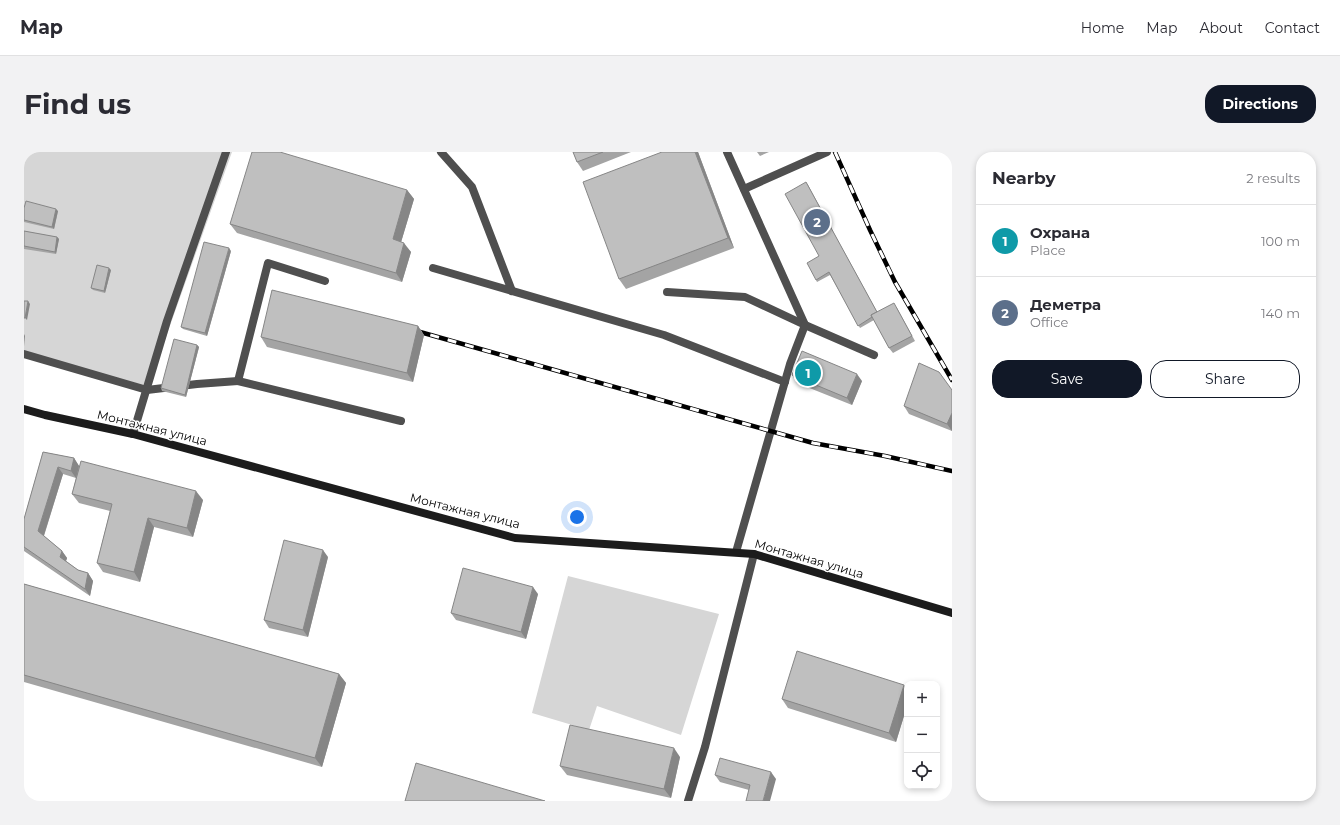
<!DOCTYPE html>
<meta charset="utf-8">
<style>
body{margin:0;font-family:Montserrat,sans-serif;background:#f2f2f3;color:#2b2b33}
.controls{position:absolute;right:12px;bottom:12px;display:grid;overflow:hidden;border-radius:8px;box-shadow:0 2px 6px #0003}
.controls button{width:36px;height:36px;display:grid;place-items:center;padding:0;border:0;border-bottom:1px solid #e1e1e2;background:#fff;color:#2b2b33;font:20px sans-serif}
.you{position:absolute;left:553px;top:365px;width:14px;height:14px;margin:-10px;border:3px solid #fff;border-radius:50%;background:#1a73e8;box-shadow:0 0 0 6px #1a73e833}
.badge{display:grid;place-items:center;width:26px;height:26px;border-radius:50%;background:#111827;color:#fff;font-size:13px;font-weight:700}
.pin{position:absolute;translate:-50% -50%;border:2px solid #fff;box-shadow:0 1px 4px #0006}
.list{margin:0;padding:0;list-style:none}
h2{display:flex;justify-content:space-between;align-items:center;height:52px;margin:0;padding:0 16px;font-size:17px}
h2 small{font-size:13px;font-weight:400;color:#7c7c81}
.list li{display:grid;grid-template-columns:26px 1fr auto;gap:12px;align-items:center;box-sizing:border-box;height:72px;padding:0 16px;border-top:1px solid #e1e1e2}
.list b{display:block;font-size:15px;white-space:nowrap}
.list p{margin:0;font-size:13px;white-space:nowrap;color:#7c7c81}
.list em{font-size:13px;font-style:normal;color:#7c7c81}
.actions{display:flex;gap:8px;padding:12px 16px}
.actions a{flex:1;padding:9px 0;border:1px solid #111827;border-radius:16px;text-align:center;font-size:14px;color:#111827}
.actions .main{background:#111827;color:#fff}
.icon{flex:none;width:22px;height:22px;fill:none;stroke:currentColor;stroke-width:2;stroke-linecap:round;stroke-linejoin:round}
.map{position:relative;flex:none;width:928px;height:649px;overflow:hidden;border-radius:16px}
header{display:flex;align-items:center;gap:24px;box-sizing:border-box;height:56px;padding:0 20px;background:#fff;border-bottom:1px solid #e1e1e2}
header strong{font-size:19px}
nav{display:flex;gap:22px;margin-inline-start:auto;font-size:14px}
.intro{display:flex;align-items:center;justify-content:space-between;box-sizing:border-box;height:96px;padding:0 24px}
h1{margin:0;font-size:28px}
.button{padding:10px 18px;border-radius:16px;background:#111827;color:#fff;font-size:14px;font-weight:700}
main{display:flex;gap:24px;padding:0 24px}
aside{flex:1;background:#fff;border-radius:16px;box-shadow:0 2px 6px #0003}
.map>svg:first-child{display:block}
.green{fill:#d6d6d6}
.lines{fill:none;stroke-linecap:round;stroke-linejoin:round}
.lane{stroke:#4f4f4f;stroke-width:8}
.street{stroke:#4f4f4f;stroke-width:8}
.secondary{stroke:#1c1c1c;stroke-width:8}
.rail-casing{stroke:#000;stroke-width:4.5}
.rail{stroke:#fff;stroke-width:3;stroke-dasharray:9;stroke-linecap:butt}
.wall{fill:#a4a4a4}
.shaded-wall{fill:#868686}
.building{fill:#bfbfbf;stroke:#868686}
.labels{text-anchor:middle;stroke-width:3;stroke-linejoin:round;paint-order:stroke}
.street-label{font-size:12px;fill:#000;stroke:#fff}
</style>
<header>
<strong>Map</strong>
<nav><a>Home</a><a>Map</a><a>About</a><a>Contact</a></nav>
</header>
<div class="intro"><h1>Find us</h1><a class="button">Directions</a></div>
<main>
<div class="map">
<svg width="928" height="649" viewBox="0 0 928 649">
<rect width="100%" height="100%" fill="#fff"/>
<g class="green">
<path d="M 0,0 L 208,0 L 123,238 L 0,204 Z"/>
<path d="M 544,424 L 695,462 L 657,583 L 573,554 L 565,578 L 508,561 Z"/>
</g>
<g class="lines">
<g class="lane">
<path d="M 417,0 L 448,35 L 488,139"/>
<path d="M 703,0 L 781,173"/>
<path d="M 720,37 L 803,0"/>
<path d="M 409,116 L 640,183 L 761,230"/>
<path d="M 301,129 L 244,111 L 214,229 L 377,269"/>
<path d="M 643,140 L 721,145 L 781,173"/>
<path d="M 0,202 L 123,238 L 173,232 L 214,229"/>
<path d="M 712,400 L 766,212 L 781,173 L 850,203"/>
<path d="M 664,649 L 681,595 L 730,402"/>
</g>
<path class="street" d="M 109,282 L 143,169 L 202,0"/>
<path class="secondary" d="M 0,257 L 21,263 L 109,282 L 491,386 L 730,402 L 928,461"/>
<g class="rail-casing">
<g id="rail">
<path d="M 811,0 L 846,78 L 871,130 L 928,228"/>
<path d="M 389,178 L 789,291 L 861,304 L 928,319"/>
</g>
</g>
<use href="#rail" class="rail"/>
</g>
<g class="wall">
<path d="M 549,0 L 607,0 L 559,19 L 553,10 Z"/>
<path d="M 674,0 L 710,96 L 602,137 L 595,127 Z"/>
<path d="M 733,0 L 745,0 L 736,4 Z"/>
<path d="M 782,30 L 853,160 L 873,156 L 891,189 L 869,201 L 865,196 L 850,168 L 836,176 L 806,123 L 793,130 L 792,128 L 795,104 Z"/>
<path d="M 383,38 L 390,47 L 377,90 L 387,100 L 378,130 L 213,81 L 206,72 Z"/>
<path d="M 0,56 L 34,59 L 30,77 L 0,70 Z"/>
<path d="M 0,79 L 33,85 L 35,87 L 32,102 L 0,97 Z"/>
<path d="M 207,99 L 183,184 L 159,177 L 157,175 Z"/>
<path d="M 87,118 L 81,141 L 69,138 L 67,136 Z"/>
<path d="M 394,174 L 400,183 L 389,230 L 243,195 L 237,185 Z"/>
<path d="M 173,193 L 175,195 L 162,245 L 138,239 L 137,236 Z"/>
<path d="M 768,223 L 838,229 L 828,253 L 773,231 Z"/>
<path d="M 928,238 L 928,279 L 885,262 L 880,254 Z"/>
<path d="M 19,300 L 50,306 L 55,314 L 179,348 L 169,385 L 130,375 L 116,430 L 79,420 L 73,411 L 86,359 L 55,351 L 48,342 L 52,326 L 39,322 L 20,384 L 38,399 L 43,406 L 42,409 L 54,418 L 64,421 L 69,429 L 66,444 L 0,399 L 0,367 Z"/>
<path d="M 304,405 L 284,485 L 245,476 L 240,468 Z"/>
<path d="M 0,432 L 315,522 L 322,531 L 298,615 L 0,530 Z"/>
<path d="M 514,442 L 502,487 L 432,468 L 427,461 Z"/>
<path d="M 883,537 L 883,554 L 872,590 L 764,556 L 758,547 Z"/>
<path d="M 656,605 L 647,646 L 543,623 L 536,614 Z"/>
<path d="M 691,623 L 752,627 L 725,638 L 696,630 Z"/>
</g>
<g class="shaded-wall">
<path d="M 671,0 L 674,0 L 710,96 L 704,86 Z"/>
<path d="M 782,30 L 784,33 L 855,165 L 854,162 Z"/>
<path d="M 383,38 L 390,47 L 375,97 L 369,87 Z"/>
<path d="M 32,57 L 34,59 L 30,77 L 28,75 Z"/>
<path d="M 33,85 L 35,87 L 32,102 L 31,100 Z"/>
<path d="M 380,91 L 387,100 L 378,130 L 372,121 Z"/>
<path d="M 205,96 L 207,99 L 183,184 L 181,181 Z"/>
<path d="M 85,116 L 87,118 L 81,141 L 80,139 Z"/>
<path d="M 4,149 L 6,152 L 3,168 L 1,166 Z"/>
<path d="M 394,174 L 400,183 L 389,230 L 383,221 Z"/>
<path d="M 0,182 L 1,184 L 0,194 Z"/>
<path d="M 173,193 L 175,195 L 162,245 L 161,243 Z"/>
<path d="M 833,222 L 838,229 L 828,253 L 823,246 Z"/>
<path d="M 928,261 L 928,279 L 923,272 Z"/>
<path d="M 50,306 L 55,314 L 52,326 L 47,319 Z"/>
<path d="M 34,315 L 39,322 L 19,386 L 14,379 Z"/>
<path d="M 172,339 L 179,348 L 169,385 L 163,376 Z"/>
<path d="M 124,366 L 130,375 L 116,430 L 110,420 Z"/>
<path d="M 299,398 L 304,405 L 284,485 L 279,478 Z"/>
<path d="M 38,399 L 43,406 L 41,412 L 36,405 Z"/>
<path d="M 64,421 L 69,429 L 66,444 L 61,437 Z"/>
<path d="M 509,435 L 514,442 L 502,487 L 497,480 Z"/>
<path d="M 315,522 L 322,531 L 298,615 L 291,606 Z"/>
<path d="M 880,533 L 883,537 L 883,554 L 872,590 L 865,581 Z"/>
<path d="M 650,596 L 656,605 L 647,646 L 640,637 Z"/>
<path d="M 747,620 L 752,627 L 746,649 L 739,649 Z"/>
</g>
<g class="building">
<path d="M 228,0 L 256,0 L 383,38 L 369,87 L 380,91 L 372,121 L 206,72 Z"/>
<path d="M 549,0 L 579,0 L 553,10 Z"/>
<path d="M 638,0 L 671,0 L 704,86 L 595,127 L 559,30 Z"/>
<path d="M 782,30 L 853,160 L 847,163 L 848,165 L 834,174 L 805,120 L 792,128 L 783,111 L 795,104 L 761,42 Z"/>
<path d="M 2,49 L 32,57 L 28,75 L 0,68 L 0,56 Z"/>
<path d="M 0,79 L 33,85 L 31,100 L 0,94 Z"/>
<path d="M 180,90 L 205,96 L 181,181 L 157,175 Z"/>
<path d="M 73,113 L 85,116 L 80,139 L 67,136 Z"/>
<path d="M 248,138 L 394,174 L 383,221 L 237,185 Z"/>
<path d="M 0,149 L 4,149 L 1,166 L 0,166 Z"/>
<path d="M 870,151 L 888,184 L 865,196 L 847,163 Z"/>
<path d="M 150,187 L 173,193 L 161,243 L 137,236 Z"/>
<path d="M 778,199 L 833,222 L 823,246 L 768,223 Z"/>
<path d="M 895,211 L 915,220 L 928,238 L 928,261 L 923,272 L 880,254 Z"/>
<path d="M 19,300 L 50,306 L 47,319 L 34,315 L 14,379 L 38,399 L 36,405 L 54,418 L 64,421 L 61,437 L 0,395 L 0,367 Z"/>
<path d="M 57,309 L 172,339 L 163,376 L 124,366 L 110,420 L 73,411 L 88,352 L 48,342 Z"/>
<path d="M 260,388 L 299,398 L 279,478 L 240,468 Z"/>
<path d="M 439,416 L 509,435 L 497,480 L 427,461 Z"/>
<path d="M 0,432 L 315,522 L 291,606 L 0,523 Z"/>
<path d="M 773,499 L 880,533 L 865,581 L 758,547 Z"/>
<path d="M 546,573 L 650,596 L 640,637 L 536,614 Z"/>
<path d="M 696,606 L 747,620 L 739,649 L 722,649 L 726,633 L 691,623 Z"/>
<path d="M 392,611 L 521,649 L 381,649 Z"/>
</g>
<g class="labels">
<g class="street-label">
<text transform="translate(128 276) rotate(14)" y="4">Монтажная улица</text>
<text transform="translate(441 359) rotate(14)" y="4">Монтажная улица</text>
<text transform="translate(785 407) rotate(16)" y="4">Монтажная улица</text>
</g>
</g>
</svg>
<div class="controls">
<button>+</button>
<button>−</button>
<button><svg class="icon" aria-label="locate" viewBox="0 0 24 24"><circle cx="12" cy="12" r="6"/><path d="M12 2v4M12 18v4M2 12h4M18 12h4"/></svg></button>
</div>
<div class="you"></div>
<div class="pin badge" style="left:784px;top:221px;background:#0f9aa8">1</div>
<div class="pin badge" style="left:793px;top:70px;background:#5c6f8a">2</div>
</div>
<aside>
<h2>Nearby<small>2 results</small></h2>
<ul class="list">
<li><span class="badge" style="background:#0f9aa8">1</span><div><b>Охрана</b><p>Place</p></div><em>100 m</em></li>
<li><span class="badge" style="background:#5c6f8a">2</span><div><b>Деметра</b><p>Office</p></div><em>140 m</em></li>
</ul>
<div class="actions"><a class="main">Save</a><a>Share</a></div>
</aside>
</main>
